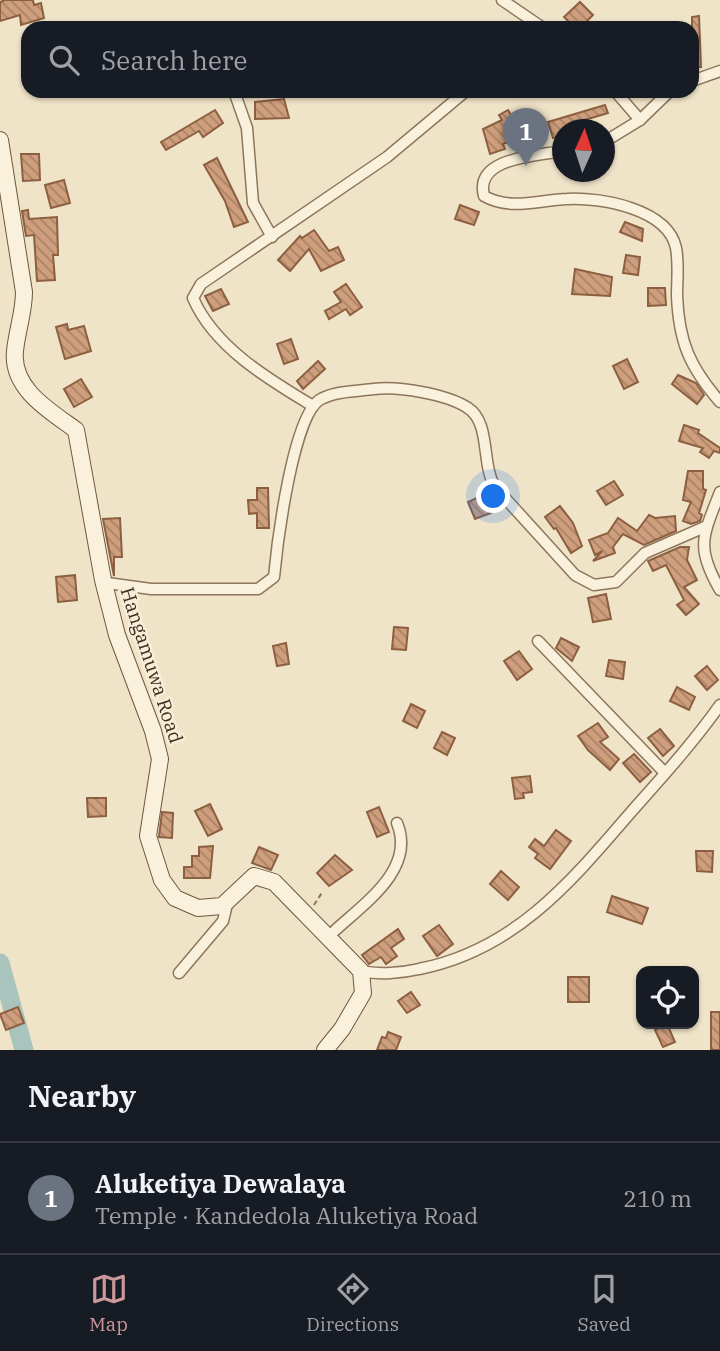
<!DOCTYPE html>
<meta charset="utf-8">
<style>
body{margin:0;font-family:"IBM Plex Serif",serif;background:#20242c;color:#f1f3f6}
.controls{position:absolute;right:21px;bottom:21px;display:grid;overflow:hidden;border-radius:14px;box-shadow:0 2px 5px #0004}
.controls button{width:63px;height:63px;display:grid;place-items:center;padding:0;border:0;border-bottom:2px solid #363941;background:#171b24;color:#f1f3f6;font:35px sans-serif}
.compass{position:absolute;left:552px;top:119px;width:63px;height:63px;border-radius:50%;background:#171b24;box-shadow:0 2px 5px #0004;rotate:3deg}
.you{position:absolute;left:494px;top:497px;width:24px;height:24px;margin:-18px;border:5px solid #fff;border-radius:50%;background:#1a73e8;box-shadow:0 0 0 10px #1a73e833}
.badge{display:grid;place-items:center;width:46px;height:46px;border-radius:50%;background:#cc999b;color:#fff;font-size:23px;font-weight:700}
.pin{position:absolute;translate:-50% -58px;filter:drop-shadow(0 2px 4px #0008)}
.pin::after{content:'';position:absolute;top:37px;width:24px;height:21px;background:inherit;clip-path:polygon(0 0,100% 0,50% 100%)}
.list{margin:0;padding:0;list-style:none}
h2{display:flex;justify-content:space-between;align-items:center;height:91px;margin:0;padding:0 28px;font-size:30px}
h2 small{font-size:23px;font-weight:400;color:#9ea1a6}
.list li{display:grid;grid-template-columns:46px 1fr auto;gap:21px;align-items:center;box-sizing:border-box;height:112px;padding:0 28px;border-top:2px solid #363941}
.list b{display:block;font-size:26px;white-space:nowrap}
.list p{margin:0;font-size:23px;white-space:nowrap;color:#9ea1a6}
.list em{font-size:23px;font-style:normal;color:#9ea1a6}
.icon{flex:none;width:38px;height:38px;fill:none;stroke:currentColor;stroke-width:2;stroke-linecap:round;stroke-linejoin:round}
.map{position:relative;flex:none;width:720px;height:1050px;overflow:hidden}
.search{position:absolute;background:#171b24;box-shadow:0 2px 5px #0004;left:21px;right:21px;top:21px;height:77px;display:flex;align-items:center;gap:18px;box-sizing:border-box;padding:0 24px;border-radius:21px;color:#9ea1a6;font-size:26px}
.sheet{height:203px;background:#171b24}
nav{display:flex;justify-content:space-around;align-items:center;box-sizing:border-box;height:98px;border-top:2px solid #363941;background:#171b24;font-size:19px;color:#9ea1a6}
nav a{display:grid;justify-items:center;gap:4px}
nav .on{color:#cc999b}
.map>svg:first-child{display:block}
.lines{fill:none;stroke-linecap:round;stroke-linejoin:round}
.river{stroke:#a9c4bc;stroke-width:19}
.building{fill:url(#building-back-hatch);stroke:#8d5f41;stroke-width:2}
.street-casing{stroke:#8d765c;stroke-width:13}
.secondary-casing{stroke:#6f573f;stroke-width:18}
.path{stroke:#8d765c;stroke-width:2;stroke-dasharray:5 3.5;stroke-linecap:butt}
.street{stroke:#faf1dc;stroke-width:10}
.secondary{stroke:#faf1dc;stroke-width:16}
.labels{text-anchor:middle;stroke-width:5;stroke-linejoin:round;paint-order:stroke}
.street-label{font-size:19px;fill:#3d2e20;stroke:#f7eed8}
</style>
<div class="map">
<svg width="720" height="1050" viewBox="0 0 720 1050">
<defs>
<pattern id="building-back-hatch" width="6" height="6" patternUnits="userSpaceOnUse" patternTransform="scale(1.75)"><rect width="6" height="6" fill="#cf9f7d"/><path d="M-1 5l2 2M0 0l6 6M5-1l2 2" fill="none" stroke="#a98266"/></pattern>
</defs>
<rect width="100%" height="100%" fill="#f0e4c8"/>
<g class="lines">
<path class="river" d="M 0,963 L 24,1050"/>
</g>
<g class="building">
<path d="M 5,0 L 33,0 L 34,5 L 41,3 L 44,18 L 21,25 L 20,15 L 0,21 L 0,2 Z"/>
<path d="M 580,2 L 593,15 L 580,28 L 575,28 L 564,17 Z"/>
<path d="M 699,16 L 701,67 L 692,67 L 692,17 Z"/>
<path d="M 284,99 L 289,118 L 255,119 L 255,102 Z"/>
<path d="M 605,105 L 608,113 L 578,122 L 581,130 L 563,130 L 563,135 L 553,138 L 548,122 Z"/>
<path d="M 215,110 L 223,123 L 203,137 L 199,131 L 166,150 L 161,142 Z"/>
<path d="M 508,110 L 524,135 L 503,144 L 505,149 L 490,154 L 483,129 L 502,120 L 499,115 Z"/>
<path d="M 21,154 L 39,154 L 40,180 L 23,181 Z"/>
<path d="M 217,158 L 248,222 L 234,227 L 225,201 L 204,165 Z"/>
<path d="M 64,180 L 70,203 L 51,208 L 45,185 Z"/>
<path d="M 460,205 L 479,212 L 474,225 L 455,219 Z"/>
<path d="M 28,210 L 29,219 L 57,217 L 58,255 L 53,255 L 55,280 L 37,281 L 34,235 L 26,236 L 22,211 Z"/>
<path d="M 625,222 L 643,229 L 642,241 L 620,232 Z"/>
<path d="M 314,230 L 329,251 L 338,247 L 344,260 L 321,271 L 309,249 L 290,271 L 278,260 L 300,236 L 302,238 Z"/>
<path d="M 626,255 L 640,257 L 638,275 L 623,273 Z"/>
<path d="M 575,269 L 612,277 L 610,296 L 572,294 Z"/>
<path d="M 346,284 L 362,307 L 350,315 L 346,309 L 329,319 L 325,311 L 341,302 L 334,292 Z"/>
<path d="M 648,288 L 665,288 L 666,305 L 648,306 Z"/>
<path d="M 221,289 L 229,304 L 213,311 L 205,296 Z"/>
<path d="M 67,324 L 68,330 L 84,326 L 91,351 L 65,359 L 56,327 Z"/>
<path d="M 291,339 L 298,359 L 284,364 L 277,344 Z"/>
<path d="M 627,359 L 638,382 L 624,389 L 613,366 Z"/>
<path d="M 318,361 L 325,369 L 303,389 L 297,381 Z"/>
<path d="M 678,375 L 696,383 L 704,395 L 697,404 L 672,384 Z"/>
<path d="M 81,379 L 92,397 L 74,407 L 64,389 Z"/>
<path d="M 684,425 L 699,430 L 698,433 L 720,448 L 720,453 L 714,451 L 709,458 L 700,452 L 703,448 L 679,441 Z"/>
<path d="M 688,471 L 703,471 L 703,489 L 706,490 L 699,513 L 702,515 L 700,521 L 691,524 L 683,521 L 691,502 L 683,500 Z"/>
<path d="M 614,481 L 623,495 L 606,505 L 597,491 Z"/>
<path d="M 257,488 L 268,488 L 269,528 L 257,528 L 257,513 L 249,514 L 248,500 L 257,500 Z"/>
<path d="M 483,495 L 491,513 L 475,519 L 468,502 Z"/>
<path d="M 560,506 L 573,523 L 582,546 L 571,553 L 556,528 L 554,529 L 545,517 Z"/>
<path d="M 649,515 L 655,518 L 675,516 L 676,531 L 644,545 L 623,534 L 613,547 L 615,553 L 593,561 L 602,551 L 595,555 L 589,540 L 608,533 L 618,518 L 637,531 Z"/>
<path d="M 120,518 L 122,557 L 114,557 L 114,576 L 103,519 Z"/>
<path d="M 680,547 L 689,547 L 687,560 L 697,580 L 684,587 L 699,604 L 686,615 L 677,605 L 684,600 L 666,565 L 653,571 L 648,561 Z"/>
<path d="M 75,575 L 77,600 L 58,602 L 56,577 Z"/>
<path d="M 606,594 L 611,619 L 593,622 L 588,598 Z"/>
<path d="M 394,627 L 408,628 L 406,650 L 392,649 Z"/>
<path d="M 561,638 L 579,647 L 572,661 L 556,648 Z"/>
<path d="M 286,643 L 289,664 L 277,666 L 273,646 Z"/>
<path d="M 519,651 L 532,669 L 517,680 L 504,661 Z"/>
<path d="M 609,660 L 625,662 L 623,679 L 606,676 Z"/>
<path d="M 707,666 L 718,680 L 707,690 L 695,676 Z"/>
<path d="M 677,687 L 695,697 L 689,710 L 670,701 Z"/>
<path d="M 411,704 L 425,711 L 417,728 L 403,721 Z"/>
<path d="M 598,723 L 608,737 L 600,742 L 619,759 L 610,770 L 588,750 L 578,736 Z"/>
<path d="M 660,729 L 674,746 L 663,756 L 648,738 Z"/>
<path d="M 442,732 L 455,738 L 447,755 L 434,748 Z"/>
<path d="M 634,754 L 651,772 L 640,782 L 623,763 Z"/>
<path d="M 530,776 L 532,792 L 523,793 L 524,798 L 515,799 L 512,778 Z"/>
<path d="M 87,798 L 106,798 L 106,816 L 88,817 Z"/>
<path d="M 210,804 L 222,829 L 208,836 L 195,811 Z"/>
<path d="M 379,807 L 389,832 L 377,837 L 367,812 Z"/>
<path d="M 162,812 L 173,813 L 172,838 L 159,837 Z"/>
<path d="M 556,830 L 571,841 L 550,869 L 535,858 L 538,854 L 529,847 L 535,839 L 544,846 Z"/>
<path d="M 213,846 L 210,878 L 184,878 L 184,867 L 192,867 L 192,856 L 199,856 L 199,847 Z"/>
<path d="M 259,847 L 278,855 L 271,870 L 252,863 Z"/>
<path d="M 696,851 L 713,851 L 712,872 L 697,871 Z"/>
<path d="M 335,855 L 352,870 L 329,886 L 317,873 Z"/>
<path d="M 501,871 L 519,887 L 508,900 L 490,884 Z"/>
<path d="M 612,896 L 648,908 L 642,924 L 607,912 Z"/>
<path d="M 439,925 L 453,944 L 437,956 L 423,936 Z"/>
<path d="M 398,929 L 404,939 L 391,948 L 397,956 L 386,964 L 381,957 L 369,964 L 362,955 Z"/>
<rect x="568" y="977" width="21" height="25"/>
<path d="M 411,992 L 420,1005 L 407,1013 L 398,1001 Z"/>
<path d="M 18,1007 L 24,1023 L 6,1030 L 0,1014 Z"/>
<rect x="711" y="1012" width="9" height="38"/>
<path d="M 667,1024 L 675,1042 L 663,1047 L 655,1030 Z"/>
<path d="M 388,1032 L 401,1037 L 396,1050 L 377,1050 L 382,1037 L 386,1038 Z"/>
</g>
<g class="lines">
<g class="street-casing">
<g id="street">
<path d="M 502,0 L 543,28"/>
<path d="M 692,81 L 720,71"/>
<path d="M 234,91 L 247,128 L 253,203 L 272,237"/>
<path d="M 615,91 L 640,120"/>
<path d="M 604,142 L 640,120 L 670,91"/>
<path d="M 562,151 C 537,156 474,157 484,196 C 511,211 538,200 567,199 C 601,197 668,209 676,248 C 679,263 677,281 677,296 C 679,343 690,367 720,402"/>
<path d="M 313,406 C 268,379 214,347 193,298 L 201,284 L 387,157 L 466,91"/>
<path d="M 720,492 C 703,536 695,547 720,590"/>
<path d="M 103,580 L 107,583 L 151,589 L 258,589 L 274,577 C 277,545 293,413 321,399 C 336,391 358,391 374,389 C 398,386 447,394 468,408 C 491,423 481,464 495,487 L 575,575 L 594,585 L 616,582 L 645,553 L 707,526"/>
<path d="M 538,641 L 665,773"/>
<path d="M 329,936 C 360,906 417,871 397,823"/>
<path d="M 361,971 C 379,975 402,973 419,969 C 515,950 571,882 632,811 C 663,776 693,743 720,705"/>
<path d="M 179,973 L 223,921 L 228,900"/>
</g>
</g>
<g class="secondary-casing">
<path id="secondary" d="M 0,140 L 24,292 C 24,312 17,331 15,351 C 11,389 50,411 76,430 L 103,580 L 117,635 L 153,731 L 160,759 L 148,836 L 162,880 L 175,898 L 198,908 L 222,906 L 254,876 L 274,882 L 361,971 L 363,993 L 342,1029 L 325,1050"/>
</g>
<path class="path" d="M 314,905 L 323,891"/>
<use href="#street" class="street"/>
<use href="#secondary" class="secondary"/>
</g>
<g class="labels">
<g class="street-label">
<text transform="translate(152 665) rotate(72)" y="7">Hangamuwa Road</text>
</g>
</g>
</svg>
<div class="controls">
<button><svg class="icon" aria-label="locate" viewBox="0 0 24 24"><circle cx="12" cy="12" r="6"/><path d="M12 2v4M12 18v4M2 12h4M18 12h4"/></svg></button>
</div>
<svg class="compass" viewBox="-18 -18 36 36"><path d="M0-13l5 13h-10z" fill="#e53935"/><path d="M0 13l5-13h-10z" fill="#9ea1a6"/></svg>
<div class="you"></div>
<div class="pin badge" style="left:526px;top:166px;background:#6b7280">1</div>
<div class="search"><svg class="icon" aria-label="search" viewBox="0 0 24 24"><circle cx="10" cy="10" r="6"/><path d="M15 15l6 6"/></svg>Search here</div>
</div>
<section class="sheet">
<h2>Nearby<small></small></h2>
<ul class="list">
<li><span class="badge" style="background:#6b7280">1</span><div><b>Aluketiya Dewalaya</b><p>Temple · Kandedola Aluketiya Road</p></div><em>210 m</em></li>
</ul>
</section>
<nav>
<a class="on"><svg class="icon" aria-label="map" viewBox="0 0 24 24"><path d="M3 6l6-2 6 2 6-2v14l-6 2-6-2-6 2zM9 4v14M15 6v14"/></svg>Map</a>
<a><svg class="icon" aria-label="directions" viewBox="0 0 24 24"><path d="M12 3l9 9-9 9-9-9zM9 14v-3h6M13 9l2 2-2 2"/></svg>Directions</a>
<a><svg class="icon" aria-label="saved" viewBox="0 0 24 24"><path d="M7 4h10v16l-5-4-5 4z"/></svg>Saved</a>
</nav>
